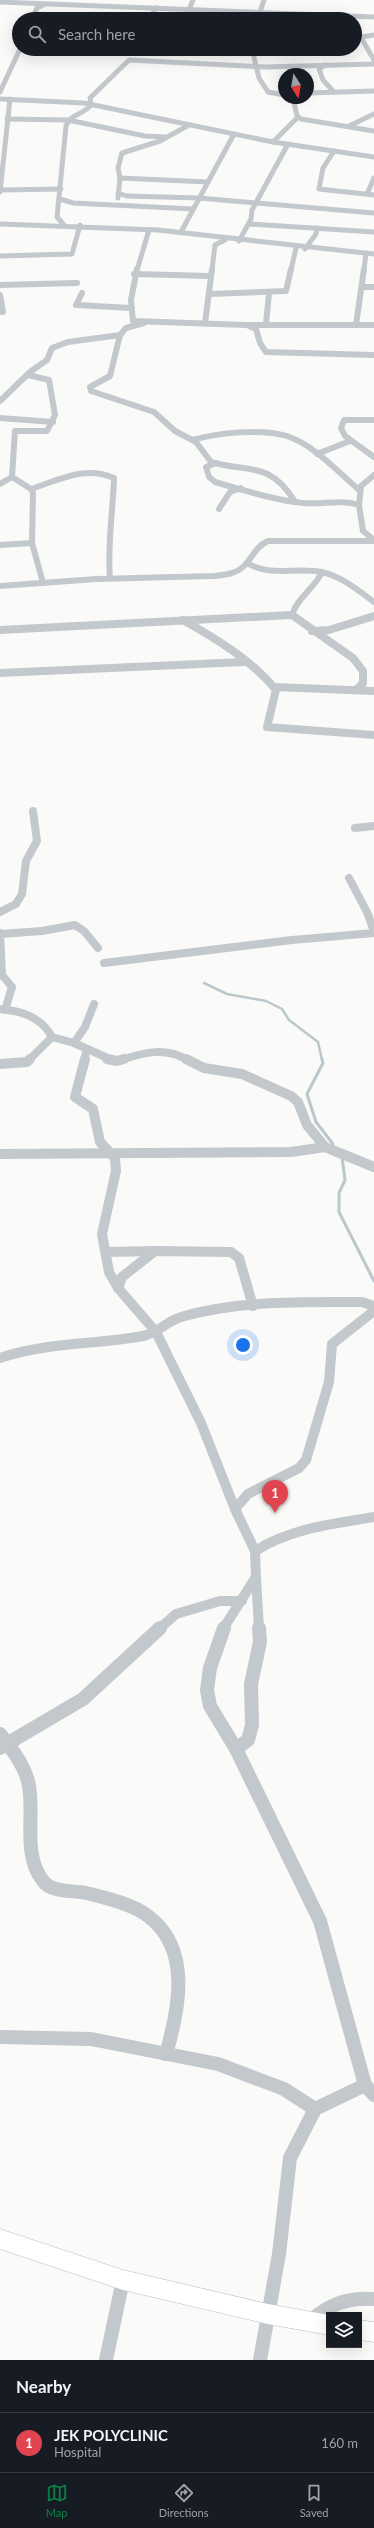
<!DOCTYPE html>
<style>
body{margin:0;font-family:Lato,sans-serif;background:#20242c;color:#f1f3f6}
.controls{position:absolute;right:12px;bottom:12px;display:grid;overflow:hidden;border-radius:0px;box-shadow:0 4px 16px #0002}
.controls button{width:36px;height:36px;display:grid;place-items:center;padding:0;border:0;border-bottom:1px solid #363941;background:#171b24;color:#f1f3f6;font:20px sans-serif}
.compass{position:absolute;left:278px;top:68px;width:36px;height:36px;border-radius:50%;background:#171b24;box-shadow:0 4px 16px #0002;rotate:169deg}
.you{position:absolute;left:243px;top:1345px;width:14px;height:14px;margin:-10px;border:3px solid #fff;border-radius:50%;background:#1a73e8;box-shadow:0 0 0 6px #1a73e833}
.badge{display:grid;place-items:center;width:26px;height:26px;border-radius:50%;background:#0b8043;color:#fff;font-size:13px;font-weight:700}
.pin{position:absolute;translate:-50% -33px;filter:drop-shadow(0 1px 2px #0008)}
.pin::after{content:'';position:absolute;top:21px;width:14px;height:12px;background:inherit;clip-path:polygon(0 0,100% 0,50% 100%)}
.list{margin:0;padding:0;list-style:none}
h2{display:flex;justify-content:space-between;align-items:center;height:52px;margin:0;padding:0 16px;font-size:17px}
h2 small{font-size:13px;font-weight:400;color:#9ea1a6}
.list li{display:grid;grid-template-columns:26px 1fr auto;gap:12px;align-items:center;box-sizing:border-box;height:60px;padding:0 16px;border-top:1px solid #363941}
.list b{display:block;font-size:15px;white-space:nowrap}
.list p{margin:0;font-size:13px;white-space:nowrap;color:#9ea1a6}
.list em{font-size:13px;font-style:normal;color:#9ea1a6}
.icon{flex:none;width:22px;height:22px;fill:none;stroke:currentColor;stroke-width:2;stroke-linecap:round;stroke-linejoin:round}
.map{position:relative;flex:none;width:374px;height:2360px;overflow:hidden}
.search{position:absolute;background:#171b24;box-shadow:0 4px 16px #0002;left:12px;right:12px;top:12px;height:44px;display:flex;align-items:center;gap:10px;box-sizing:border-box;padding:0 14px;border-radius:22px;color:#9ea1a6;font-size:15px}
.sheet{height:112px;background:#171b24}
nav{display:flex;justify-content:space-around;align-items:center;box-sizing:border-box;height:56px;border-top:1px solid #363941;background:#171b24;font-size:11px;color:#9ea1a6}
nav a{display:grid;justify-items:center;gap:2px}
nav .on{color:#0b8043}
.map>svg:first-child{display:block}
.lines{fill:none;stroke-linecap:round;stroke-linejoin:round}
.stream-far1{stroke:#bbc7cb;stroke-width:2.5}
.stream{stroke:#bbc7cb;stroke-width:3}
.secondary-casing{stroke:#b3babf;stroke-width:1}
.street-far4{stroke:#c3c8cc;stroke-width:5}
.street-far3{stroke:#c3c8cc;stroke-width:6}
.street-far2{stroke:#c3c8cc;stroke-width:8}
.street-far1{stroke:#c3c8cc;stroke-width:10}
.street{stroke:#c3c8cc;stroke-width:14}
.secondary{fill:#fff;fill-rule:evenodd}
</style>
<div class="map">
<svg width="374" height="2360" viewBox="0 0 374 2360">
<rect width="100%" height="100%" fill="#fafaf8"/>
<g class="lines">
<path class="stream-far1" d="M 204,983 L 227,994 L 266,1001 L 282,1009 L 289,1020 L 318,1042 L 322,1060"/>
<g class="stream">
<path d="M 322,1059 L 323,1063 L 307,1094 L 316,1122 L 333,1144"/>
<path d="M 342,1157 L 345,1180 L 339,1193 L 339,1212 L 374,1281"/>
</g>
<g class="secondary-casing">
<g id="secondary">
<path d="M 0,2229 L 123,2270 L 268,2304 L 329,2315 L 329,2335 L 268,2324 L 123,2290 L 0,2249 Z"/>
<path d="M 359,2320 L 374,2322 L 374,2342 L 359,2340 Z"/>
</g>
</g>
<g class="street-far4">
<path d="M 0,2 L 374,17"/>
<path d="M 189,10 L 193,0"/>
<path d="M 260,12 L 264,0"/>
<path d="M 32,19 L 37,8 L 45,4"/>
<path d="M 149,19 L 156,8"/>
<path d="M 355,27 L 374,60"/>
<path d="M 355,38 L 374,35"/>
<path d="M 252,49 L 259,78 L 268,92 L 284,95"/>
<path d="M 325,65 L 319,69 L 323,80 L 334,92"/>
<path d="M 0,92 L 20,49"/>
<path d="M 308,93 L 374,91"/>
<path d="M 293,98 L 297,116 L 301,119 L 374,131"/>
<path d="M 0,99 L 84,103 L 273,142 L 374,157"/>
<path d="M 7,119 L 68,120 L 145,136 L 166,137"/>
<path d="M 349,126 L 374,114"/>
<path d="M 273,142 L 298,117"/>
<path d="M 334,151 L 323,168 L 319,189 L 374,195"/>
<path d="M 120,178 L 118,168 L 122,153 L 160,141 L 189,125"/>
<path d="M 1,190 L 61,189"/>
<path d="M 0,192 L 10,99"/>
<path d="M 118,193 L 127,196 L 199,198 L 374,213"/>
<path d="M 367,194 L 374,178"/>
<path d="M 118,198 L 120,178 L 208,182"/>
<path d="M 60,199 L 73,203 L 193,209"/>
<path d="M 0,224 L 158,230 L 374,254"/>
<path d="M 249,224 L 374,232"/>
<path d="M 64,225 L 57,217 L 66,126 C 71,113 83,115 91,105 L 90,98 L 129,60 L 265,67 L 374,64"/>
<path d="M 181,232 L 234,134"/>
<path d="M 239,241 L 251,219 L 252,210 L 288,144"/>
<path d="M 305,249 L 316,234 L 317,228"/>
<path d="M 0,256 L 72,254 L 80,225"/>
<path d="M 137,270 L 149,230"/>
<path d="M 212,270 L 215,245 L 225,240"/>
<path d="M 291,270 L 296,248"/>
<path d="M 364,270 L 366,253"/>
</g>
<g class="street-far3">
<path d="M 137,269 L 131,300 L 133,321 L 245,325 L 374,325"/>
<path d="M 134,274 L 210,276"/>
<path d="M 0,285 L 77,283"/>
<path d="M 363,287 L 374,287"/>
<path d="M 82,293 L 76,305 L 131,308"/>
<path d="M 209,294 L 286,291 L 291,269"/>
<path d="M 0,295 L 3,312 L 0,312"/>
<path d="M 144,323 L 126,328 L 120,335 L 110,376 L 90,387 L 91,391 L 154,412 L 175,431 L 196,442 L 211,462 C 249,473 269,461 294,500"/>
<path d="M 205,323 L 212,269"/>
<path d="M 266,324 L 269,293"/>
<path d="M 247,325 L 256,329 L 260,343 L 266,352 L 374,355"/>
<path d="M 356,325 L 364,269"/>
<path d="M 0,401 L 30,372 L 47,360 L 52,348 L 68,342 L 120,335"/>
<path d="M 0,418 L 53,422"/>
<path d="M 374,420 L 344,420 L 341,428 L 345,436 L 374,457"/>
<path d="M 192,440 C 218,433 261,428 287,436 C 314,445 337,471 358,489"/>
<path d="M 317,454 L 350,441"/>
<path d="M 216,463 L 206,467 L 209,477 L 215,482 C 244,490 273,500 303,503 C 322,505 340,499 359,505 L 363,531 L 374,540"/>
<path d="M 12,477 L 31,489 L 33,493 L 32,543 L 43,583"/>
<path d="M 0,484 L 12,477 L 15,431 L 47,431 L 55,415 L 49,380 L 28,375"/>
<path d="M 31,489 C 59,480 85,465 114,478 C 113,510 107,547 110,578"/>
<path d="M 359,505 L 361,486 L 374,475"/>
<path d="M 219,509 L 230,492 L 241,488"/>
<path d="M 0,545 L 32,543"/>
<path d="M 249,564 C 272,577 296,567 321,572 C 341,576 358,590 374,602"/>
<path d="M 0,586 L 96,579 L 214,576 C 224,575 236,574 244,566 C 253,557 255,547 268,541 L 374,541"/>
<path d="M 292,615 C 297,598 314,589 322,572"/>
<path d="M 275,616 L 293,616"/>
</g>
<g class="street-far2">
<path d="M 183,620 C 215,638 253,661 276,690 L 267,727 L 374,735"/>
<path d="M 0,630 L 292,615 L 353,658 L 363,671 L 363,683 L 356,690"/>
<path d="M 312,631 L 329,630 L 374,616"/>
<path d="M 0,673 L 244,662"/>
<path d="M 274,687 L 374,691"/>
<path d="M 355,828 L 374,826"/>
<path d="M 349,878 L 367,912 L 374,931"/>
<path d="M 0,912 L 16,904 L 22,894 L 26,861 L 37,841 L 33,811"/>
<path d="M 0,933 L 2,975 L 12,987 L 5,1010"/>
<path d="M 0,934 L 42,931 L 75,925 L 84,931 L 98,948"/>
<path d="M 104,963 L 292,940 L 374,933"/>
<path d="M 0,1009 C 22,1011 41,1017 52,1037 L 74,1043 L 112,1060"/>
<path d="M 74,1043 L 85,1027 L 94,1004"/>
<path d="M 29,1060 L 52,1037"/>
<path d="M 84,1060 L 87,1049"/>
<path d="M 121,1060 C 145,1052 165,1047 188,1060"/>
</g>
<g class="street-far1">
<path d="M 85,1059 L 75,1097 L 93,1109 L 100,1142 L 115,1158 L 116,1171 L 102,1234 L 109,1272 L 118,1288 L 156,1332 L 201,1423 L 235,1509 L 255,1551 L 256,1577 L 223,1629"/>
<path d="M 107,1059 L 117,1061 L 124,1059"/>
<path d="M 186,1059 L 204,1068 L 242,1074 L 291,1096 L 298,1102 L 307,1125 L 325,1147 L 374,1167"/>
<path d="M 0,1064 L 27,1062 L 30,1059"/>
<path d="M 0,1154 L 291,1152 L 325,1147"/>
<path d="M 107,1252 L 155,1251"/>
<path d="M 118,1288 L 122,1277 L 155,1251 L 231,1252 L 239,1258 L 253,1306"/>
<path d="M 0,1358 C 47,1342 95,1345 143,1336 C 158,1333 167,1321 181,1317 C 239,1300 303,1302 362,1302 L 371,1305 L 374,1311"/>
<path d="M 235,1509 L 248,1494 L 299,1468 L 306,1460 L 329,1382 L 332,1344 L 374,1311"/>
<path d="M 255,1551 C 291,1528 333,1524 374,1517"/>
<path d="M 256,1577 L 259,1629"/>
<path d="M 159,1629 L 176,1614 L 220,1601 L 242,1601"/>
</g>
<g class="street">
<path d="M 224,1628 L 210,1668 L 207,1690 L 210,1706 L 236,1749 L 320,1921 L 365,2085 L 374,2095"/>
<path d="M 0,1734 C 11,1748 23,1763 28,1781 C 36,1812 21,1853 43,1881 C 52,1893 73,1890 86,1893 C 106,1898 132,1904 148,1916 C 192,1949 179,2009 166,2054"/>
<path d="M 0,1748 L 83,1699 L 160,1628"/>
<path d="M 236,1749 L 248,1740 L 252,1725 L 251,1684 L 260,1642 L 259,1628"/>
<path d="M 0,2037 L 91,2039 L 218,2064 L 284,2089 L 315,2109"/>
<path d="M 310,2321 C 330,2304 348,2297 374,2299"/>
<path d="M 106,2360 L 123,2280"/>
<path d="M 260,2360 L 279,2254 L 290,2158 L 315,2109 L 365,2085"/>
</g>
<use href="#secondary" class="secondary"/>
</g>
</svg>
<div class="controls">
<button><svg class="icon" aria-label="layers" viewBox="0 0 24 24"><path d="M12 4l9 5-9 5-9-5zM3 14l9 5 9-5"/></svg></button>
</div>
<svg class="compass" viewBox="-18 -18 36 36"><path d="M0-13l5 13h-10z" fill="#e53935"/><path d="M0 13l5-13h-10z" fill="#9ea1a6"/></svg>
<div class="you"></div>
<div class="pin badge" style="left:275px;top:1513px;background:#e0444e">1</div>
<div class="search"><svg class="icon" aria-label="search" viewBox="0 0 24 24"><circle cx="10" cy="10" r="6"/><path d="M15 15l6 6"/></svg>Search here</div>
</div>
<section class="sheet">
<h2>Nearby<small></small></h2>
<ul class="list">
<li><span class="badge" style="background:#e0444e">1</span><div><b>JEK POLYCLINIC</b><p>Hospital</p></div><em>160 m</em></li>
</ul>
</section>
<nav>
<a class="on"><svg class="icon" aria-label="map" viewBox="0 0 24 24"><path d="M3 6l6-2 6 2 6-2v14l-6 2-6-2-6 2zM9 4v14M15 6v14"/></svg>Map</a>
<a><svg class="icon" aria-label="directions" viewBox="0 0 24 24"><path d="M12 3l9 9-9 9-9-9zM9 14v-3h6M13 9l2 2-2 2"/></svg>Directions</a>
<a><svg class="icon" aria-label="saved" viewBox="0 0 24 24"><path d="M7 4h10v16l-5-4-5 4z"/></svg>Saved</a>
</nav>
